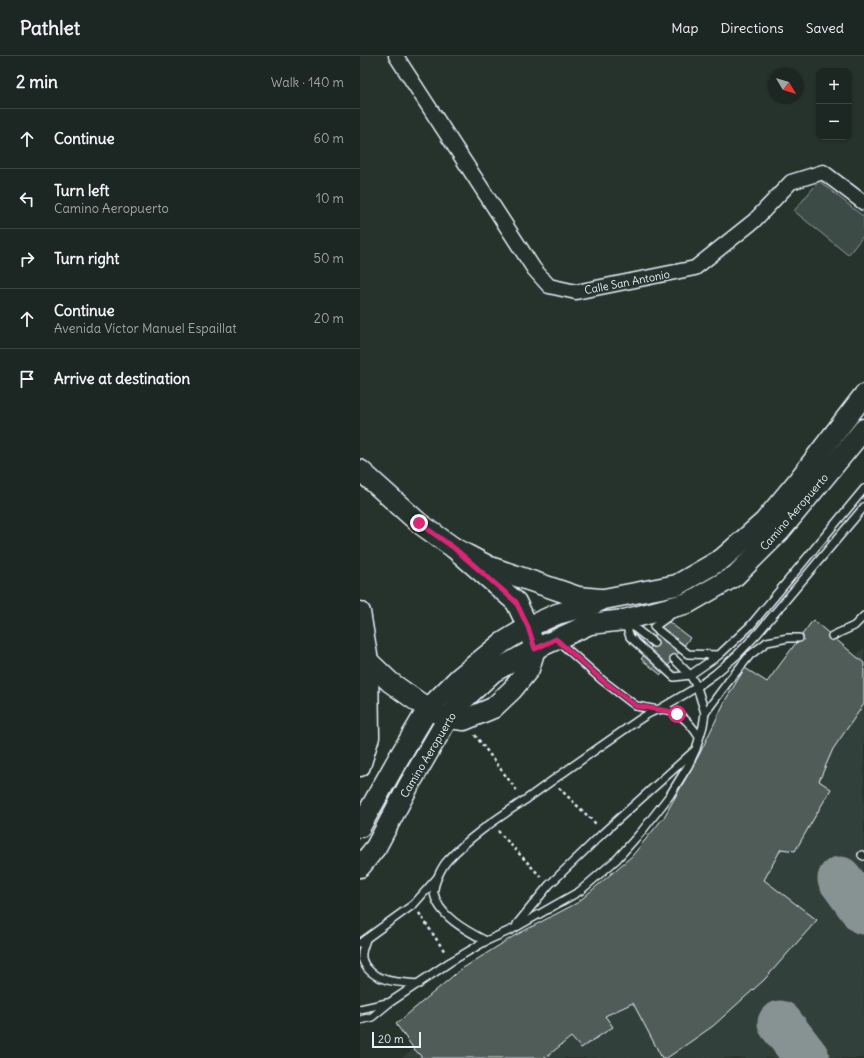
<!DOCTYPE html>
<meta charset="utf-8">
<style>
body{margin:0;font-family:Delius,sans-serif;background:#29322f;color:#f1f3f6}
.controls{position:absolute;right:12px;top:12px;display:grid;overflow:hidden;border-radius:8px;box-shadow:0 1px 3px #0004}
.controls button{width:36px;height:36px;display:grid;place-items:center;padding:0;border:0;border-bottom:1px solid #3a4340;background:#1c2622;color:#f1f3f6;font:20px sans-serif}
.compass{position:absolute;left:408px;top:12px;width:36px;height:36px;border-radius:50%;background:#1c2622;box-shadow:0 1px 3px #0004;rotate:128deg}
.scale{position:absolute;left:12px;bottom:10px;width:49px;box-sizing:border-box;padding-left:4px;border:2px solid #e8f1f8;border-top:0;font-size:11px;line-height:14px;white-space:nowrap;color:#e8f1f8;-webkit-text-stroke:3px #26332d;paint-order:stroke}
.stop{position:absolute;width:12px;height:12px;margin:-9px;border:3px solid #db2777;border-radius:50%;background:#fff}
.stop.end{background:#db2777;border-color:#fff;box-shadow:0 1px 4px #0008}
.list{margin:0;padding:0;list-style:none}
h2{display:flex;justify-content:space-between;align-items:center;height:52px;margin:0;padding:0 16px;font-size:17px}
h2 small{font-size:13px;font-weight:400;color:#a0a5a5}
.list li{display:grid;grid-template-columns:26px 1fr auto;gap:12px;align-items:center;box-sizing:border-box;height:60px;padding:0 16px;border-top:1px solid #3a4340}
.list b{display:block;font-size:15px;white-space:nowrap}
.list p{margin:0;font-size:13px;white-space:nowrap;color:#a0a5a5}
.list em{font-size:13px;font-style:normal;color:#a0a5a5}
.icon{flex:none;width:22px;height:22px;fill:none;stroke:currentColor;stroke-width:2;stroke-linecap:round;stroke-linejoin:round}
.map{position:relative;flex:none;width:504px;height:1002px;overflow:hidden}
header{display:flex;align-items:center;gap:24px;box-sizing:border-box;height:56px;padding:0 20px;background:#1c2622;border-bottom:1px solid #3a4340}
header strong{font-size:19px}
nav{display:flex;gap:22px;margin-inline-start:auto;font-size:14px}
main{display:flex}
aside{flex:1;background:#1c2622}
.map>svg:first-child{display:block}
.built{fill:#333f3a}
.green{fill:#3e4b47;stroke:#939ea0}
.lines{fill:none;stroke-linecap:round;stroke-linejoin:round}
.taxiway{stroke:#879292;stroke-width:45}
.building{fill:#505c59;stroke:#e8f1f8}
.lane-casing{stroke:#e8f1f8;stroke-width:10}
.street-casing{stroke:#e8f1f8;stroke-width:17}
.secondary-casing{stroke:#e8f1f8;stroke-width:23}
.path{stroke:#e8f1f8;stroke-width:2.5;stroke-dasharray:3 3;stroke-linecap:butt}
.lane{stroke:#26332d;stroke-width:7}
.street{stroke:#26332d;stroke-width:14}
.secondary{stroke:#26332d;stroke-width:20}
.route{stroke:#db2777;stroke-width:5}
.labels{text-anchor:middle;stroke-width:3;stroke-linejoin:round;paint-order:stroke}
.street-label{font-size:11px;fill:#e8f1f8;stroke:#26332d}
</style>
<header>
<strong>Pathlet</strong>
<nav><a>Map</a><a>Directions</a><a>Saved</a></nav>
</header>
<main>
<aside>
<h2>2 min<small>Walk · 140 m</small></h2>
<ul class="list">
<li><svg class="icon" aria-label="ahead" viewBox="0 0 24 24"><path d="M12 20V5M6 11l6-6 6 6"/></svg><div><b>Continue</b></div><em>60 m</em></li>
<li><svg class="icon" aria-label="left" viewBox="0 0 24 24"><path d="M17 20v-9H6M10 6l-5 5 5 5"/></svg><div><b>Turn left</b><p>Camino Aeropuerto</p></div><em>10 m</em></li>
<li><svg class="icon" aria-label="right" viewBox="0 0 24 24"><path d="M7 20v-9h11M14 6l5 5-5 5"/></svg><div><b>Turn right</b></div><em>50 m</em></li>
<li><svg class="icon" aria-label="ahead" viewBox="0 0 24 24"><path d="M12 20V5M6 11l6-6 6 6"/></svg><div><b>Continue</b><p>Avenida Víctor Manuel Espaillat</p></div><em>20 m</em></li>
<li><svg class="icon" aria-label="arrive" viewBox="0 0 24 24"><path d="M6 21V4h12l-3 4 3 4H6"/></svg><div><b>Arrive at destination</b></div></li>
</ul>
</aside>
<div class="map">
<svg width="504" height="1002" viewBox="0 0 504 1002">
<rect width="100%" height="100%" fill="#26332d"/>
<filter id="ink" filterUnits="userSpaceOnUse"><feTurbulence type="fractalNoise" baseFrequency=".025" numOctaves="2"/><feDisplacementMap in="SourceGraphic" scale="8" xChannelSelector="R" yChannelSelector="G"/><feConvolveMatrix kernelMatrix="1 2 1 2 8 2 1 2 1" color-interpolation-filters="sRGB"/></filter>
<g filter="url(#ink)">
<path class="built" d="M 453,564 L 496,600 L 504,592 L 504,1002 L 42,1002 L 54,993 L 36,968 L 100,914 L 154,880 L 217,847 L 272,800 L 304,761 L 339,699 L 366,643 L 385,612 L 407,626 Z"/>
<path class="green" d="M 459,125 L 504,161 L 504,179 L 488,199 L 434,155 Z"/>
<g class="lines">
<g class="taxiway">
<path d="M 480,823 L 504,856"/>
<path d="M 420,967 L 447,1002"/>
</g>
</g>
<g class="building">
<path d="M 453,564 L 504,607 L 504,648 L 473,693 L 459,725 L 471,733 L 435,795 L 421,793 L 404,824 L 457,864 L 404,924 L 353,970 L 307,1002 L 302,1002 L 273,947 L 245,960 L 253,971 L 221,992 L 211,981 L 185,1002 L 63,1002 L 54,993 L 36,968 L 100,914 L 154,880 L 217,847 L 272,800 L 304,761 L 339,699 L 366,643 L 385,612 L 407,626 Z"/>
<path d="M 309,566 L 330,582 L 301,619 L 281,603 L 294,587 L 294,571 Z"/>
</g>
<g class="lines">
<g class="lane-casing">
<g id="lane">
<path d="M 312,558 L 294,571 L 328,598 L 358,599"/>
<path d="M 265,566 L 270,581 L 314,621 L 330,619 L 359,599 L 391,569 L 504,433"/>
<path d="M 267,566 L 294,587"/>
<path d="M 472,580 L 494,570 L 504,560"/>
<path d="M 197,584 L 242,624 L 276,650 L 298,654 L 337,631 L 355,618 L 377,599 L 398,577 L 504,451"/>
<path d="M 345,657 L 368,626 L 390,599 L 407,586 L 428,582 L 439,582"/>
<path d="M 502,799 L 504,800"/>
<path d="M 157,868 L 189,829 L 244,776 L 334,695"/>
<path d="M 6,883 C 5,887 2,893 2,898 C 1,903 4,908 7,912 C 19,927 42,926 59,928"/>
<path d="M 126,885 C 107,875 78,860 74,837 C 73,828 82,810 88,804 C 111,779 140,761 168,742 C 204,716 241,690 277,665 C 283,661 290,656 297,654 C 315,649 331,668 339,681"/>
<path d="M 0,887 L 54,848 L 76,823"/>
<path d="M 0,953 L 27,947"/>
<path d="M 0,964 L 12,961 L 29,947 L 90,906 L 126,885 L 153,873 L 220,835 L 257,803 L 282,775 L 310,739 L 328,710 L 336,693 L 343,670 L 345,657 L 337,631 L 330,619 L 314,603"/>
</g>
</g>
<g class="street-casing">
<path id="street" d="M 36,0 L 174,213 L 189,230 L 216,236 L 335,212 L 394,165 L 431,126 L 463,116 L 504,147"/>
</g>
<g class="secondary-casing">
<g id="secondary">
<path d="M 0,414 L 59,467 L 94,492 L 130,511 L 218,541 L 240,543"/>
<path d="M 0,556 L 8,605 L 9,681 L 0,710"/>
<path d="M 8,605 L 30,626 L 68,653 L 88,662 L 104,664 L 133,652 L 152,634 L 169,613 L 175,593 L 168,571 L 156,546 L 94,492"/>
<path d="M 0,771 L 38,703 L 68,653 L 99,622 L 142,587 L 168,571 L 197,558 L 231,549 L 244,543 L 317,529 L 362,503 L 404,466 L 437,426 L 504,339"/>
<path d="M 0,811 L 16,791 L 49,729 L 88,662 L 102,645 L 133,616 L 175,593 L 230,568 L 264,564 L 328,547 L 375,520 L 420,475 L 504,373"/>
</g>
</g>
<g class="path">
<path d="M 115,679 L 158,736"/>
<path d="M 199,732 L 236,768"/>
<path d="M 138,775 L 181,821"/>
<path d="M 59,857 L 85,896"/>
</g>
<use href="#lane" class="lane"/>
<use href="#street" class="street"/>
<use href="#secondary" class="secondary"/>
</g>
</g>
<g class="lines" filter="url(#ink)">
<path class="route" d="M 59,467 L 94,492 L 156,546 L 168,571 L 175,593 L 196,583 L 242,624 L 276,650 L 308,655 L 317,658"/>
</g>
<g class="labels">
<g class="street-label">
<text transform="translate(267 226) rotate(-11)" y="4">Calle San Antonio</text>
<text transform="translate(434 456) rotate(-49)" y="4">Camino Aeropuerto</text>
<text transform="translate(68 699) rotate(-59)" y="4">Camino Aeropuerto</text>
</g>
</g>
</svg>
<div class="controls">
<button>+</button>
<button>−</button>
</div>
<svg class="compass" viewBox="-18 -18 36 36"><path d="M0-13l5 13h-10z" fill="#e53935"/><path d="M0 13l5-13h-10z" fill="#a0a5a5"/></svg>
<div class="scale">20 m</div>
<div class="stop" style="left:317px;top:658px"></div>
<div class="stop end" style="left:59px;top:467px"></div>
</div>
</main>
